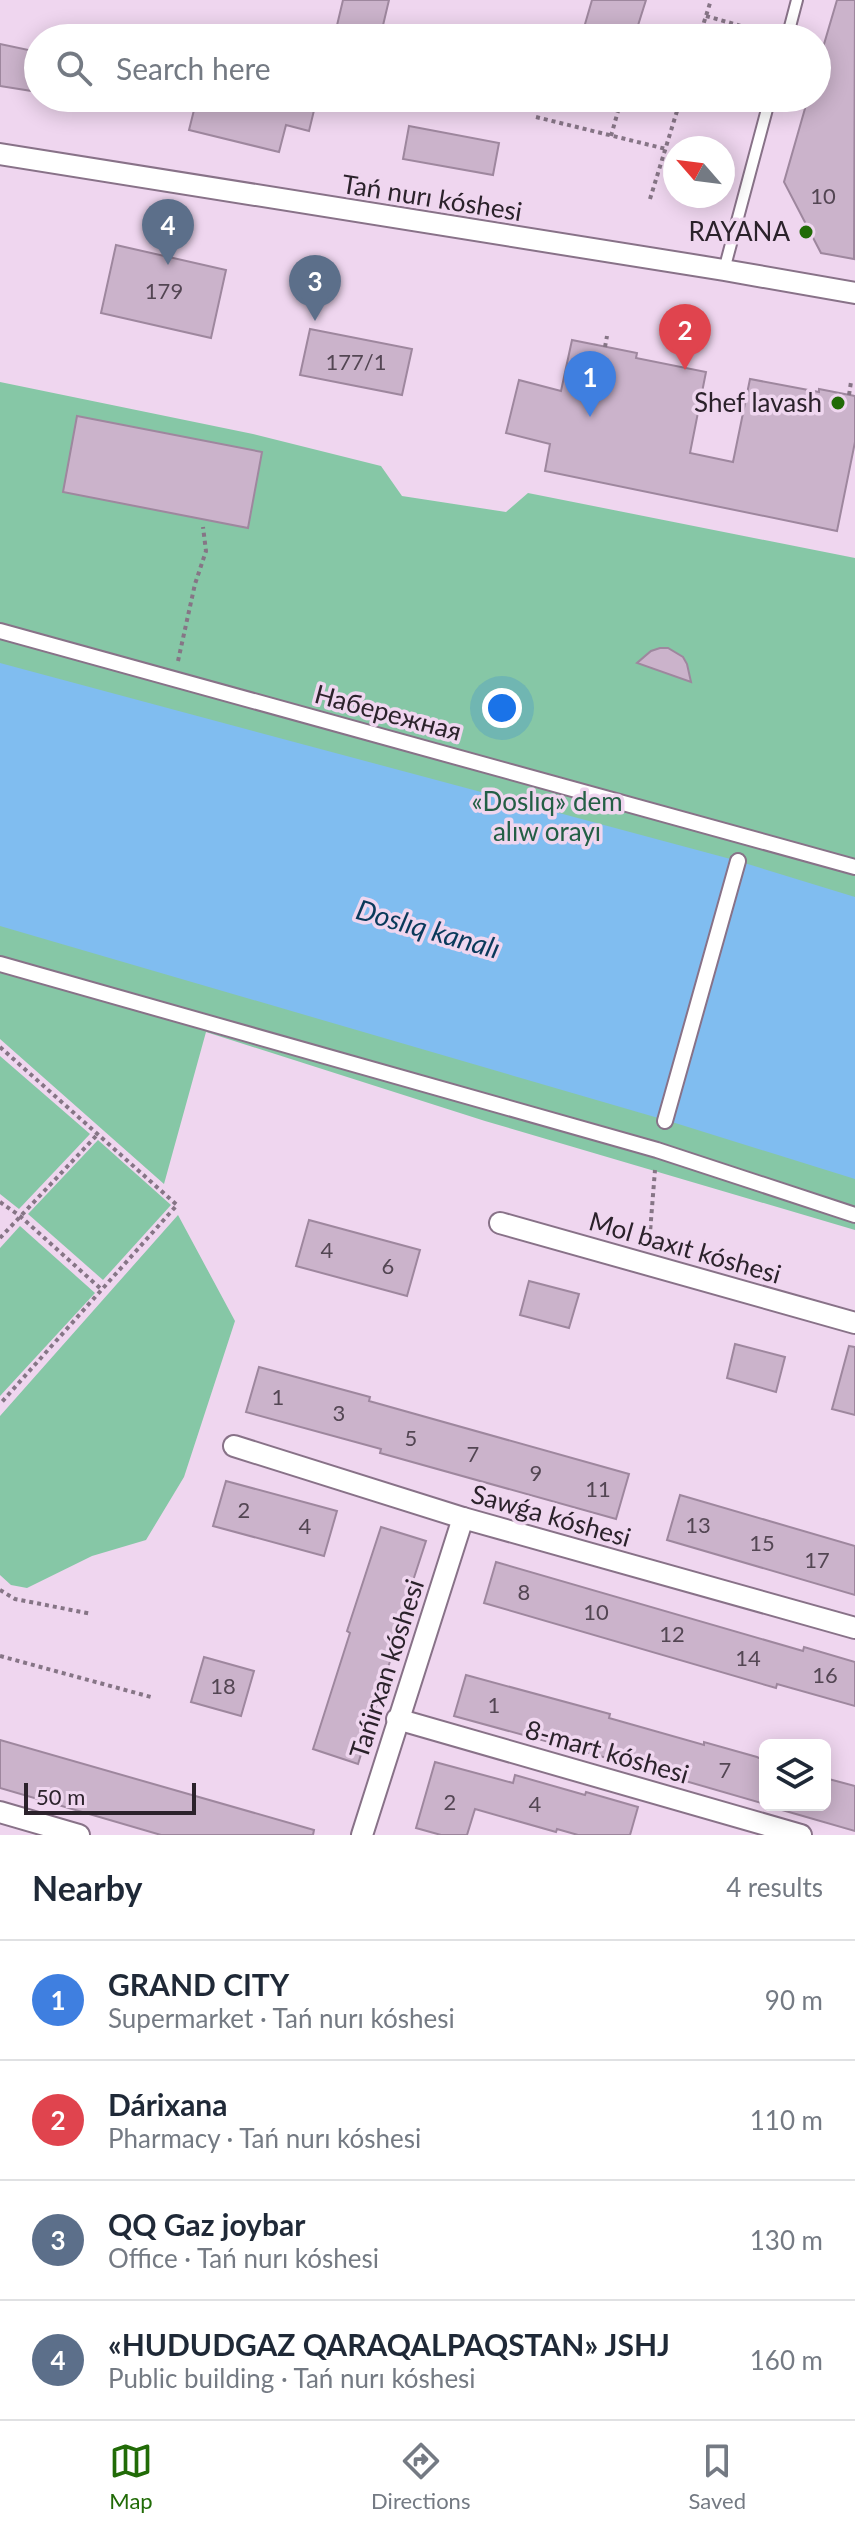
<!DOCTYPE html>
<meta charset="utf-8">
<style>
body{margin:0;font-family:Lato,sans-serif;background:#f6f6f7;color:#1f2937}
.controls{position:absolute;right:24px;bottom:24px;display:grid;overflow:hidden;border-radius:12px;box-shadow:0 4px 20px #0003}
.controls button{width:72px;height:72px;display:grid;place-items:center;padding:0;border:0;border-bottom:2px solid #e0e1e3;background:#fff;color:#1f2937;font:40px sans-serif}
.compass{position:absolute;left:663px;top:136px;width:72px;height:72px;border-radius:50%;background:#fff;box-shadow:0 4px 20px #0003;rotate:298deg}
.scale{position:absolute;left:24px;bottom:20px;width:172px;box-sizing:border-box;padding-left:8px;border:4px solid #2b222b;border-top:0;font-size:22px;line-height:28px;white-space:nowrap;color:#2b222b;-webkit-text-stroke:6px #efd6ef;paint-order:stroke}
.you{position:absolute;left:502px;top:708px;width:28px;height:28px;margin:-20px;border:6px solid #fff;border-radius:50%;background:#1a73e8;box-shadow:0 0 0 12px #1a73e833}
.badge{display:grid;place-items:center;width:52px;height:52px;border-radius:50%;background:#216b07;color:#fff;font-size:26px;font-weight:700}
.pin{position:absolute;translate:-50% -66px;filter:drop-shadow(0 2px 4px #0008)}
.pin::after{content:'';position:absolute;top:42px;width:28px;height:24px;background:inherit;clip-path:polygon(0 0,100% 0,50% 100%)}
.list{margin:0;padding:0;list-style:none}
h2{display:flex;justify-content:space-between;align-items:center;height:104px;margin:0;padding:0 32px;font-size:34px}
h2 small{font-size:26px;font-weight:400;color:#747a83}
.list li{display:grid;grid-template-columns:52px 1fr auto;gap:24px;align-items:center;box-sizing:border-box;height:120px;padding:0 32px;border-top:2px solid #e0e1e3}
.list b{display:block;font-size:30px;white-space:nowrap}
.list p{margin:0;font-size:26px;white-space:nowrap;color:#747a83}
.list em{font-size:26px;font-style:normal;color:#747a83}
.icon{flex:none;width:44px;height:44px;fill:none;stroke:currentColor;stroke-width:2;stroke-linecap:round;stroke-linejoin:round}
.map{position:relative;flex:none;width:855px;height:1835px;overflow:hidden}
.search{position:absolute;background:#fff;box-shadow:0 4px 20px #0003;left:24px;right:24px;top:24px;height:88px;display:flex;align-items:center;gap:20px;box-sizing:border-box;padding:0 28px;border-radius:44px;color:#747a83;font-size:30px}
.sheet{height:584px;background:#fff}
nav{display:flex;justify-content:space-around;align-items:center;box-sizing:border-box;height:112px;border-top:2px solid #e0e1e3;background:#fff;font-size:22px;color:#747a83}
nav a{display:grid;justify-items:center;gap:4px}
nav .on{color:#216b07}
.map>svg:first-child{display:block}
.green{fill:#86c7a6}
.water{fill:#80bdf0}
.building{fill:#cbb3cb;stroke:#9e879e;stroke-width:2}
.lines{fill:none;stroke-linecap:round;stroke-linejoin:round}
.service-casing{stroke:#887288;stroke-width:14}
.pedestrian-casing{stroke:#887288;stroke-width:18}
.minor-casing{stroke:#887288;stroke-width:24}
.path{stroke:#867586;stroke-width:4;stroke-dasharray:4 4;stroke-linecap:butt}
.service{stroke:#fff;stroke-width:10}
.pedestrian{stroke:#fff;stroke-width:14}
.minor{stroke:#fff;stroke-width:20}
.poi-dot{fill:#216b07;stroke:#efd6ef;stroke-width:3}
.labels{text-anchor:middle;stroke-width:7;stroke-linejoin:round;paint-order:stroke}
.number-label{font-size:22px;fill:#534653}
.street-label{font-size:26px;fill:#2b222b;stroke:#efd6ef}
.poi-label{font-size:26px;fill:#2b222b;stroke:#efd6ef;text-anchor:end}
.park-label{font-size:26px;fill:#235f45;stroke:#efd6ef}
.water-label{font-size:28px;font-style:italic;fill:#09395a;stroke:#efd6ef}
</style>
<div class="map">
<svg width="855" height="1835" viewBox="0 0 855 1835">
<rect width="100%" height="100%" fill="#efd6ef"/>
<g class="green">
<path d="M 0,382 L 253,434 L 381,466 L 402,496 L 506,512 L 528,493 L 855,558 L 855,1230 L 485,1121 L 206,1032 L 164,1184 L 0,1039 Z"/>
<path d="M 0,1056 L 90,1134 L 19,1209 L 0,1194 Z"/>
<path d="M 98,1140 L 171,1205 L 103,1280 L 28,1214 Z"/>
<path d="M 178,1215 L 235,1321 L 184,1477 L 146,1540 L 92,1556 L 27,1588 L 11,1585 L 0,1575 L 0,1416 Z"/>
<path d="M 20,1226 L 95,1293 L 0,1396 L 0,1248 Z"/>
</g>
<path class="water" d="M 0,663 L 738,861 L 855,897 L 855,1179 L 672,1122 L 0,926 Z"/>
<g class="building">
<path d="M 343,0 L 389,0 L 380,38 L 334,38 Z"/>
<path d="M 592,0 L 646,0 L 634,38 L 581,38 Z"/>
<path d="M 837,0 L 855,0 L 854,259 L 821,253 L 784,182 L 808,98 L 817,98 L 817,68 Z"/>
<path d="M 0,44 L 38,52 L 38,92 L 0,86 Z"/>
<path d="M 197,98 L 235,98 L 260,104 L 262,98 L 317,98 L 309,131 L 286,125 L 279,152 L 189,130 Z"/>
<path d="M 409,126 L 499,143 L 493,175 L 403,159 Z"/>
<path d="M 116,245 L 226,270 L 211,338 L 101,313 Z"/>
<path d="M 310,329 L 412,349 L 402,395 L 300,375 Z"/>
<path d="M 572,340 L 637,353 L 636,358 L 706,372 L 690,453 L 733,462 L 750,379 L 819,392 L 819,389 L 855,396 L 855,442 L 837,531 L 545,471 L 550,444 L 506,433 L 519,380 L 561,391 Z"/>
<path d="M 77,416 L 262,452 L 248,528 L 63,492 Z"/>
<path d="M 660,648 L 668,648 L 683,657 L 687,664 L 691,682 L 637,663 L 651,651 Z"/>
<path d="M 309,1220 L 420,1250 L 407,1296 L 296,1266 Z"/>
<path d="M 529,1281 L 579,1294 L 569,1328 L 520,1315 Z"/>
<path d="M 735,1344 L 785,1357 L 776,1392 L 727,1378 Z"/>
<path d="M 849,1346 L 855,1347 L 855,1415 L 832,1409 Z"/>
<path d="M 259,1367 L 370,1397 L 369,1401 L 629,1474 L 616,1519 L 380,1453 L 381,1449 L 246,1412 Z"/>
<path d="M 226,1481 L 337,1511 L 324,1556 L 213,1526 Z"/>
<path d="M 680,1495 L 855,1546 L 855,1595 L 667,1540 Z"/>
<path d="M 381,1527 L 426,1541 L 389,1654 L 392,1655 L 358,1764 L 313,1749 L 350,1633 L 347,1631 Z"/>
<path d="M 496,1562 L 803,1651 L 804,1647 L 855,1662 L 855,1706 L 777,1684 L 776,1688 L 484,1603 Z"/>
<path d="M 204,1657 L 254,1671 L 241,1716 L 191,1702 Z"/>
<path d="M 466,1675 L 610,1714 L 609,1718 L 704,1745 L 704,1742 L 757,1757 L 765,1761 L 765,1804 L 675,1778 L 674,1781 L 606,1762 L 607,1758 L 454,1716 Z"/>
<path d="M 0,1740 L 314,1830 L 313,1835 L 161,1835 L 0,1788 Z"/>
<path d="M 435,1762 L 513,1783 L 515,1775 L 585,1795 L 586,1792 L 638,1807 L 630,1835 L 578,1835 L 557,1829 L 556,1832 L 475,1809 L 467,1835 L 441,1835 L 416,1828 Z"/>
<path d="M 825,1778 L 855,1786 L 855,1831 L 782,1810 L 783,1805 L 825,1805 Z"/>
</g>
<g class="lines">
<g class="service-casing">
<g id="service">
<path d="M 787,38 L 797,0"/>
<path d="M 724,270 L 770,98"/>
</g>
</g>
<g class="pedestrian-casing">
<g id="pedestrian">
<path d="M 0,631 L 855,867"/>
<path d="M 0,964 L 657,1150 L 855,1215"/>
<path d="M 665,1121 L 738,861"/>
</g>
</g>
<g class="minor-casing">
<g id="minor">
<path d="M 0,154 L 724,270 L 855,293"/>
<path d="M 500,1223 L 855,1323"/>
<path d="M 234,1446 L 463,1518 L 855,1628"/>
<path d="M 397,1719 L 801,1835"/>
<path d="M 0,1812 L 79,1835"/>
<path d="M 362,1835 L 463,1518"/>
</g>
</g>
<g class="path">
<path d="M 706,16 L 773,35"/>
<path d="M 699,38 L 711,0"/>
<path d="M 536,117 L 666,149"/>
<path d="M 611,136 L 618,111"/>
<path d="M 650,199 L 681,98"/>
<path d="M 605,347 L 607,336"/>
<path d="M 849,395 L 851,382"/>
<path d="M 178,661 L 195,584 L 206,551 L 203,527"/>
<path d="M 0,1047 L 177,1205 L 0,1404"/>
<path d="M 0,1202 L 20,1216 L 101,1289"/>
<path d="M 0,1238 L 97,1135"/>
<path d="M 649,1245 L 655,1170"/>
<path d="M 0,1590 L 15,1599 L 92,1614"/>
<path d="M 0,1656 L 151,1697"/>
</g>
<use href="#service" class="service"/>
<use href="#pedestrian" class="pedestrian"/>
<use href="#minor" class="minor"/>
</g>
<g class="poi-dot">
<circle cx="806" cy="232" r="8"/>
<circle cx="838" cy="403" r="8"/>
</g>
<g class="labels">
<g class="number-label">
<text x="823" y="204">10</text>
<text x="164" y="299">179</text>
<text x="356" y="370">177/1</text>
<text x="327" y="1258">4</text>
<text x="388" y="1274">6</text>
<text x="278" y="1405">1</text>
<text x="339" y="1421">3</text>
<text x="411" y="1446">5</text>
<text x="473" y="1462">7</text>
<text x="536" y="1481">9</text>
<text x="598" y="1497">11</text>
<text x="244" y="1518">2</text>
<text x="698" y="1533">13</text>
<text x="305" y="1534">4</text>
<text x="762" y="1551">15</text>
<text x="817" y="1568">17</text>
<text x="524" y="1600">8</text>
<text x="596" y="1620">10</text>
<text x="672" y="1642">12</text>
<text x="748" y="1666">14</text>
<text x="825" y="1683">16</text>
<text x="223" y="1694">18</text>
<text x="494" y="1713">1</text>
<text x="725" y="1778">7</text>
<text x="450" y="1810">2</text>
<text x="535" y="1812">4</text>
</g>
<g class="street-label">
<text transform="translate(432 198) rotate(9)" y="9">Tań nurı kóshesi</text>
<text transform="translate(388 713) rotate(15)" y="9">Набережная</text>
<text transform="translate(685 1248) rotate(16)" y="9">Mol baxıt kóshesi</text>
<text transform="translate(551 1516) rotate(16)" y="9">Sawǵa kóshesi</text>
<text transform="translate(387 1669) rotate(-72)" y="9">Tańirxan kóshesi</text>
<text transform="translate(607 1752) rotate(16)" y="9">8-mart kóshesi</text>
</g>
<g class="poi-label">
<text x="790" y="241">RAYANA</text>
<text x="822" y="412">Shef lavash</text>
</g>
<g class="park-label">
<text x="547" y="811">«Doslıq» dem<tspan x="547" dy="30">alıw orayı</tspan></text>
</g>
<g class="water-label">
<text transform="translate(428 929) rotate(16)" y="10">Doslıq kanalı</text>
</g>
</g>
</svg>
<div class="controls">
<button><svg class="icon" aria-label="layers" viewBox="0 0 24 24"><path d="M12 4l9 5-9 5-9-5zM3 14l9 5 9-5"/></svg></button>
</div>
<svg class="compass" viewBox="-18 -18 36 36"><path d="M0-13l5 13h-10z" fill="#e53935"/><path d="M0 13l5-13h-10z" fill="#747a83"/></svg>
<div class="scale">50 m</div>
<div class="you"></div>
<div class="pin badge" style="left:590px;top:417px;background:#3f7fe0">1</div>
<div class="pin badge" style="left:685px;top:370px;background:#e0444e">2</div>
<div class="pin badge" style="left:315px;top:321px;background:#5c6f8a">3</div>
<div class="pin badge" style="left:168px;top:265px;background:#5c6f8a">4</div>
<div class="search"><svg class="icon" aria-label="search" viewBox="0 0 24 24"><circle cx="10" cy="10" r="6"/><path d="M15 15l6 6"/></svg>Search here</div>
</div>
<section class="sheet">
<h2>Nearby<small>4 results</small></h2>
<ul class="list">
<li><span class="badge" style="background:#3f7fe0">1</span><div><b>GRAND CITY</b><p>Supermarket · Tań nurı kóshesi</p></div><em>90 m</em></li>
<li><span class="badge" style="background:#e0444e">2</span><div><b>Dárixana</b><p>Pharmacy · Tań nurı kóshesi</p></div><em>110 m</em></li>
<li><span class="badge" style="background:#5c6f8a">3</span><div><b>QQ Gaz joybar</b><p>Office · Tań nurı kóshesi</p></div><em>130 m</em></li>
<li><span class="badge" style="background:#5c6f8a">4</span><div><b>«HUDUDGAZ QARAQALPAQSTAN» JSHJ</b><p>Public building · Tań nurı kóshesi</p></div><em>160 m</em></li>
</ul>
</section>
<nav>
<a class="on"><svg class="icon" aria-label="map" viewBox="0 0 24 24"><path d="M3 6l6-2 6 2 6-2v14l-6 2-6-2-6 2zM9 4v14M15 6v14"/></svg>Map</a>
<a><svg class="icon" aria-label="directions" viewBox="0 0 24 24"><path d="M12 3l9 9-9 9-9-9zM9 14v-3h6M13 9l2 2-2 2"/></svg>Directions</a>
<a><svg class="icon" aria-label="saved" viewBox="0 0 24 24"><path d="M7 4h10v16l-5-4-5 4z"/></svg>Saved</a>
</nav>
